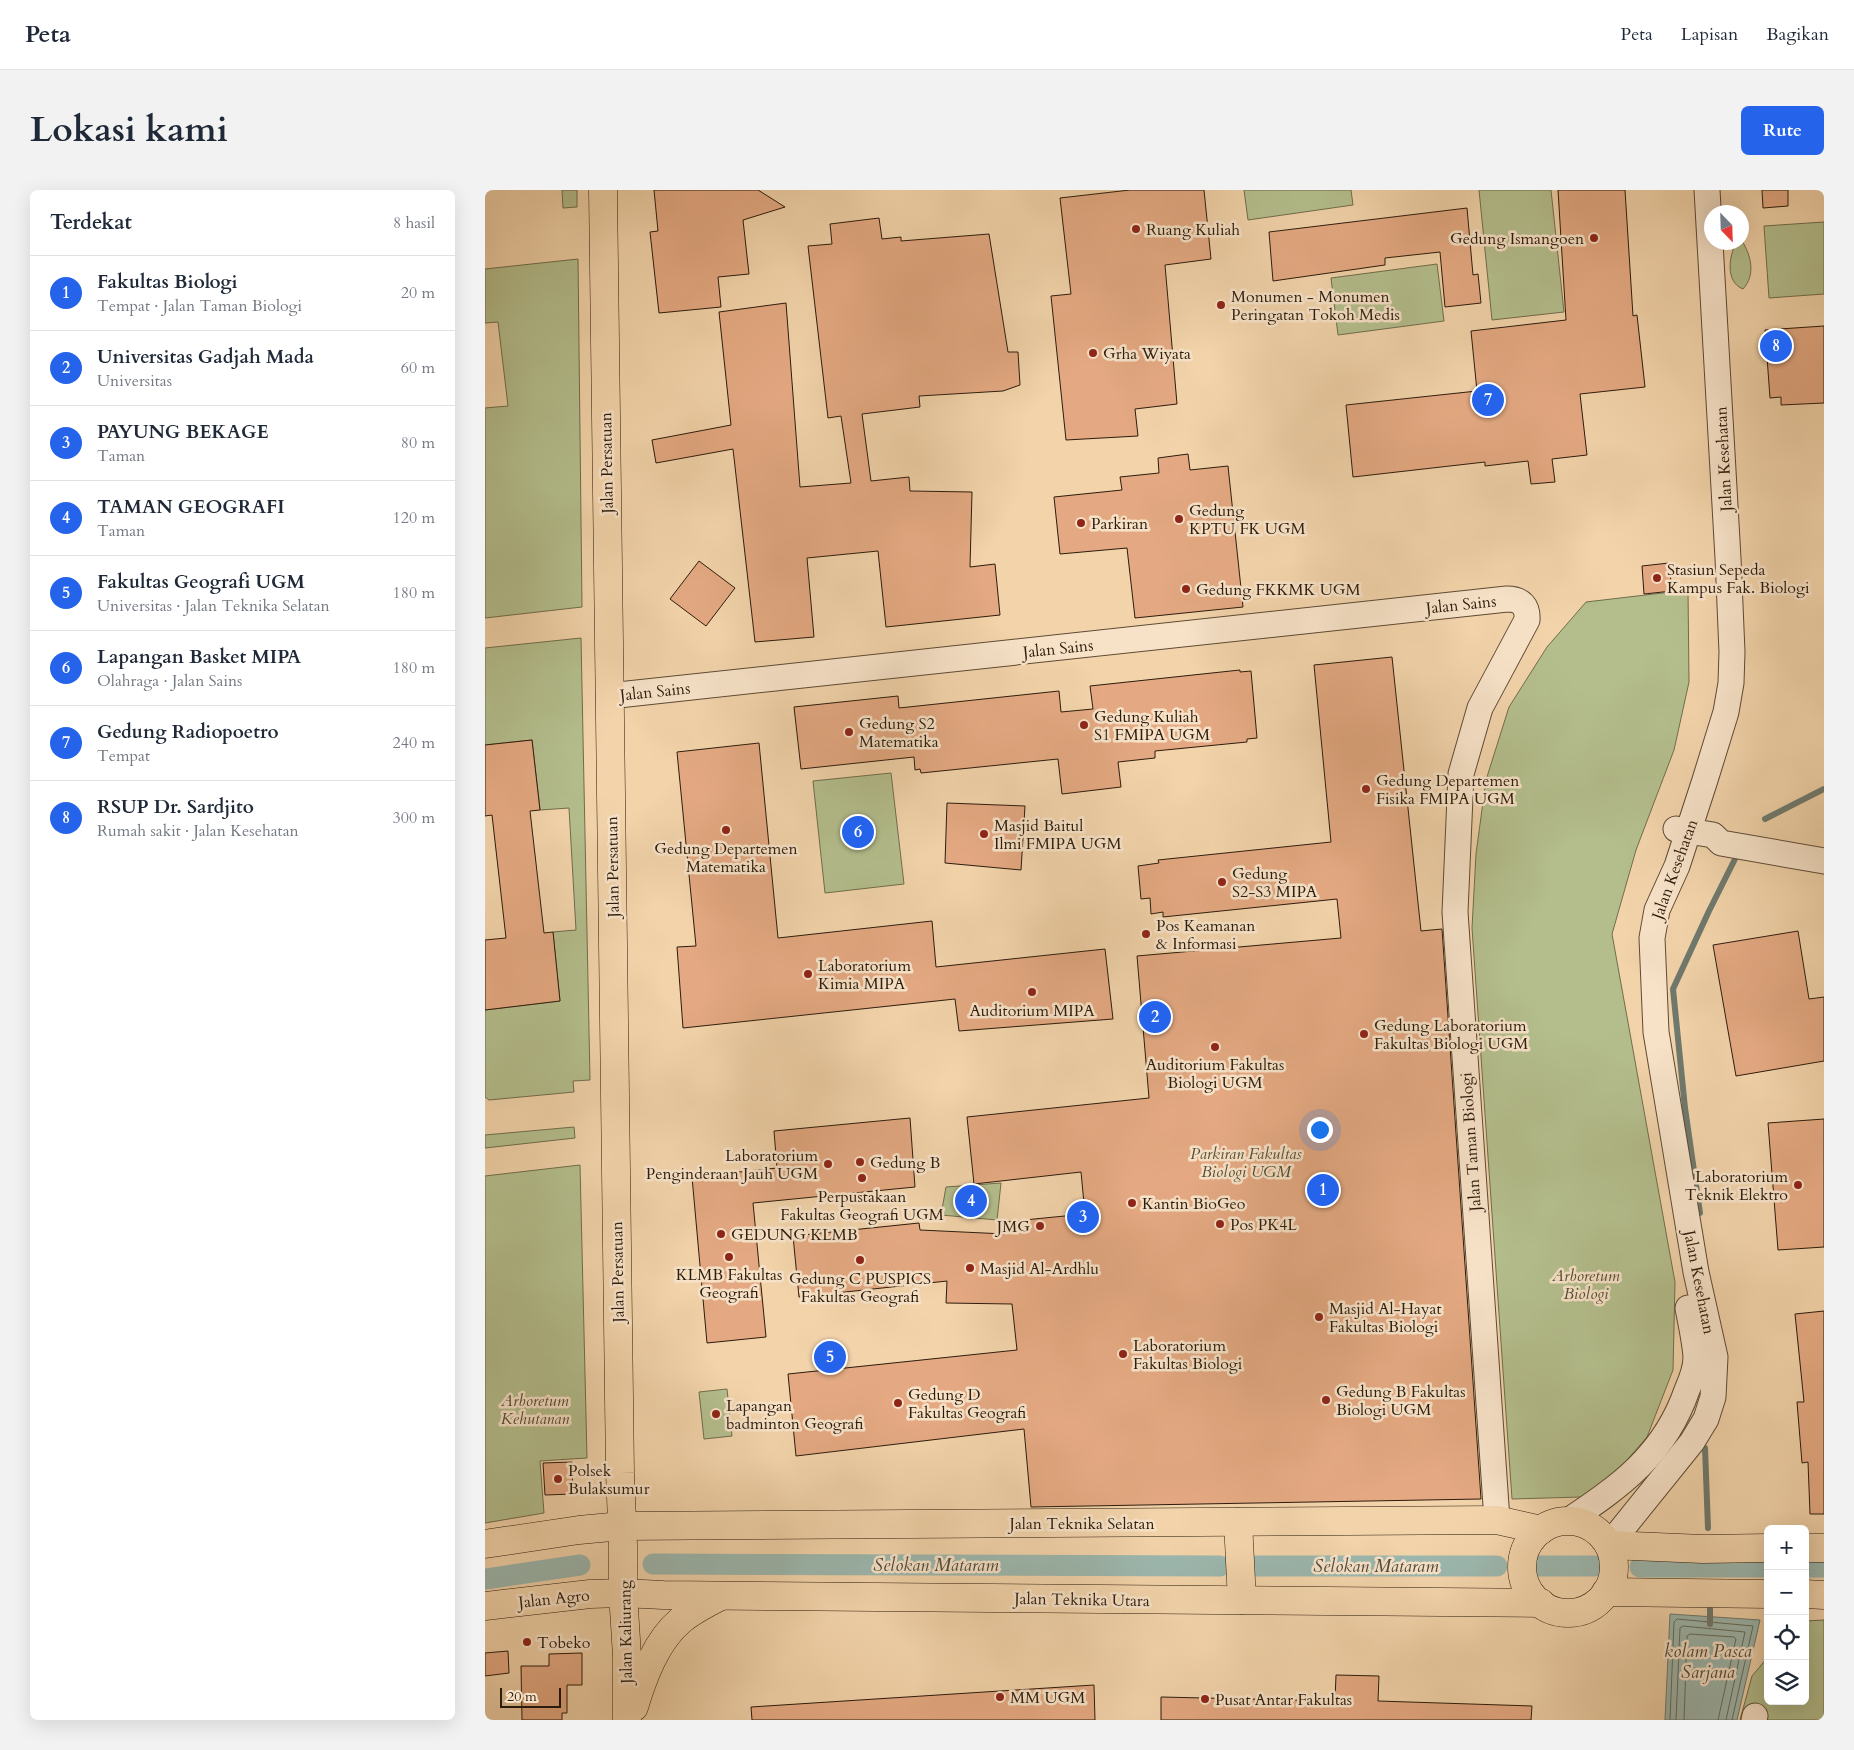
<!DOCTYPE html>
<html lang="id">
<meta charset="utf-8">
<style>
body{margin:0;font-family:Cardo,serif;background:#f2f2f3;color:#1f2937}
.controls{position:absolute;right:15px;bottom:15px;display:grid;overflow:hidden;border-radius:8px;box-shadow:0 5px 20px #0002}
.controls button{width:45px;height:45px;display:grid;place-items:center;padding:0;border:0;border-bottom:1px solid #e0e1e3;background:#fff;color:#1f2937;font:25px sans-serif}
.compass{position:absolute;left:1219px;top:15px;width:45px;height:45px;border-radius:50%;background:#fff;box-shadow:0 5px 20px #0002;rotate:157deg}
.scale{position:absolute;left:15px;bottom:12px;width:61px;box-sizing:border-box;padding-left:5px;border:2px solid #2c1c0c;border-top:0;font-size:14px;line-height:18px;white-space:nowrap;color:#2c1c0c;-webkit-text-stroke:4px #f7e2c8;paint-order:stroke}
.you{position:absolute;left:834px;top:939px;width:18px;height:18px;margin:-12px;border:4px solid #fff;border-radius:50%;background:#1a73e8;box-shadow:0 0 0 8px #1a73e833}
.badge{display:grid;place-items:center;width:32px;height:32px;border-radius:50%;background:#2563eb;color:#fff;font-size:16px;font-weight:700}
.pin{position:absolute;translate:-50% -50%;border:2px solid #fff;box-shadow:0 1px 5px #0006}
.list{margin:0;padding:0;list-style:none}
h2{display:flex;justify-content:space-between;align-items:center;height:65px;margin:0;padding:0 20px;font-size:21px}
h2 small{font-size:16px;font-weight:400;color:#747a83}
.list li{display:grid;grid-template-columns:32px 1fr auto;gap:15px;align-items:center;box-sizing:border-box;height:75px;padding:0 20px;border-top:1px solid #e0e1e3}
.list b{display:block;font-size:19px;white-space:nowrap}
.list p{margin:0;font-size:16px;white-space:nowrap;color:#747a83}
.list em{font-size:16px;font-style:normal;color:#747a83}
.icon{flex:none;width:28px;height:28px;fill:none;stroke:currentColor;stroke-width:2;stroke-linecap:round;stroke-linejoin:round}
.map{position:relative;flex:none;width:1339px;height:1530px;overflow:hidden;border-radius:8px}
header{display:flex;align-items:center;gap:30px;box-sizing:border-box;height:70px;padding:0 25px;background:#fff;border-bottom:1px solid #e0e1e3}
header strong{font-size:24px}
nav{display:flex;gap:28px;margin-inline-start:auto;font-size:18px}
.intro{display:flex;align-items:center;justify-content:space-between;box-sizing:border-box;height:120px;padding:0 30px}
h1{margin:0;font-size:35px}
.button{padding:12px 22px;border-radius:8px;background:#2563eb;color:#fff;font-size:18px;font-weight:700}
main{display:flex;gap:30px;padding:0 30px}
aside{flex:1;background:#fff;border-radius:8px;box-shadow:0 5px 20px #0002}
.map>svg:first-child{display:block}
.green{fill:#b4be8d;stroke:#706d4c}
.water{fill:#9cb7ae;stroke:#6f796d}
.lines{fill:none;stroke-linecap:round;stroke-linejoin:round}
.shore{stroke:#646a5d;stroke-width:1}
.stream{stroke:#6f796d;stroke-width:6}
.canal{stroke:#9cb7ae;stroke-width:21}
.building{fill:#e4a982;stroke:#2c1c0c}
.minor-casing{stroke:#5e4a34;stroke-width:27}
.major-casing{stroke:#2c1c0c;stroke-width:29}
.minor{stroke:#f7e2c8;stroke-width:25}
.major{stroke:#f2d3aa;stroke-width:28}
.poi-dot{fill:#8f2418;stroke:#f7e2c8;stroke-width:2}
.labels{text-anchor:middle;stroke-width:5;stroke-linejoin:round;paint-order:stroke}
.poi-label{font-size:16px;fill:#2c1c0c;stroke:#f7e2c8;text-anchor:start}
.street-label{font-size:16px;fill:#2c1c0c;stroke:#f7e2c8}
.park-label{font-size:16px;font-style:italic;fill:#554d33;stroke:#f7e2c8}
.water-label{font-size:18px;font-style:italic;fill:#4e4a3d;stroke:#f7e2c8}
</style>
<header>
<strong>Peta</strong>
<nav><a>Peta</a><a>Lapisan</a><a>Bagikan</a></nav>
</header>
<div class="intro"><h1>Lokasi kami</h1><a class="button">Rute</a></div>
<main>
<aside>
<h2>Terdekat<small>8 hasil</small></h2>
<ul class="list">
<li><span class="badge">1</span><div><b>Fakultas Biologi</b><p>Tempat · Jalan Taman Biologi</p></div><em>20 m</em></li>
<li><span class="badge">2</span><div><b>Universitas Gadjah Mada</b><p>Universitas</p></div><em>60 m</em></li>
<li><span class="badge">3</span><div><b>PAYUNG BEKAGE</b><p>Taman</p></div><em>80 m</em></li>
<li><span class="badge">4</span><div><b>TAMAN GEOGRAFI</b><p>Taman</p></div><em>120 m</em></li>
<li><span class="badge">5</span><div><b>Fakultas Geografi UGM</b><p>Universitas · Jalan Teknika Selatan</p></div><em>180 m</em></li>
<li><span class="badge">6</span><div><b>Lapangan Basket MIPA</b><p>Olahraga · Jalan Sains</p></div><em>180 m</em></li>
<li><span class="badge">7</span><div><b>Gedung Radiopoetro</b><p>Tempat</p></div><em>240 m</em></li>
<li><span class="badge">8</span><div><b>RSUP Dr. Sardjito</b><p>Rumah sakit · Jalan Kesehatan</p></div><em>300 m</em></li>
</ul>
</aside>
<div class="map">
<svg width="1339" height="1530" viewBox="0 0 1339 1530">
<rect width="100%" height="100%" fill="#f2d3aa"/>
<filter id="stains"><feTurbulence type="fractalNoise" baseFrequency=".004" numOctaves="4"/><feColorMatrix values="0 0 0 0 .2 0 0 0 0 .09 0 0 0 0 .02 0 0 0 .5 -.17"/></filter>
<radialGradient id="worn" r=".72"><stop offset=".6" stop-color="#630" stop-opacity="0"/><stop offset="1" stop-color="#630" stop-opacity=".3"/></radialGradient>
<g class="green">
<path d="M 77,0 L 92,0 L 92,17 L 78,18 Z"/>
<path d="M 759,0 L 866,0 L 868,15 L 763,30 Z"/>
<path d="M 994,0 L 1066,0 L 1079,122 L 1007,130 Z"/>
<path d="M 1339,32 L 1339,104 L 1284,108 L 1279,36 Z"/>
<path d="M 1257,51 C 1266,65 1271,85 1258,99 C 1240,92 1244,66 1251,53 L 1256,52 Z"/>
<path d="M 93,69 L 97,417 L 0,428 L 0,218 L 23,216 L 13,132 L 0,133 L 0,79 Z"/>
<path d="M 952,74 L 959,131 L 853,145 L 846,88 Z"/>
<path d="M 1203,400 L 1204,492 L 1189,560 L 1151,660 L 1127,744 L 1190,1092 L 1188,1180 L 1162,1247 L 1135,1278 L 1103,1303 L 1096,1307 L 1027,1309 L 987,738 L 991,664 L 1001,590 L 1024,517 L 1062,457 L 1101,412 Z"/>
<path d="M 96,448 L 105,890 L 88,891 L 89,902 L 4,910 L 0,907 L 0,820 L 75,811 L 68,742 L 91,740 L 84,618 L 55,620 L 47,550 L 0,555 L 0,458 Z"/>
<path d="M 406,583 L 419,694 L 340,703 L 328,591 Z"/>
<path d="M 89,937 L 90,948 L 0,958 L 0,945 Z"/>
<path d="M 95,975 L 102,1268 L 55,1271 L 59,1323 L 0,1333 L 0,986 Z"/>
<path d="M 516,993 L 512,1030 L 456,1025 L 461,997 Z"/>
<path d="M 242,1199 L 247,1246 L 219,1249 L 214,1202 Z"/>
<path d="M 1339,1430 L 1339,1530 L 1255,1530 L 1267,1486 L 1283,1467 L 1283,1511 L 1320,1511 L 1320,1431 Z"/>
</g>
<path class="water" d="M 1185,1424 L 1275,1430 L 1252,1530 L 1180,1530 Z"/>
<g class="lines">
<g class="shore">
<path d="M 1185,1530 L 1189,1432 L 1192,1429 L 1268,1436 L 1247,1530"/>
<path d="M 1191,1530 L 1195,1438 L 1198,1436 L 1260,1442 L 1241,1530"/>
<path d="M 1199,1530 L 1202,1446 L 1205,1444 L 1249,1447 L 1251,1449 L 1233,1530"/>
</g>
<g class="stream">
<path d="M 1280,629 L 1339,599"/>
<path d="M 1215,1023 L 1200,918 L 1188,799 L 1224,721 L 1250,669"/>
<path d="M 1220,1258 L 1223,1338"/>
<path d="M 1225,1419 L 1225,1434"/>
</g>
<g class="canal">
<path d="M 168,1374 L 735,1376"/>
<path d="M 771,1376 L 1012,1376"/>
<path d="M 1050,1376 L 1110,1376"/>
<path d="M 1155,1377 L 1283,1377"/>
<path d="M 1320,1377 L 1339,1377"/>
<path d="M 0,1389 L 95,1375"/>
</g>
</g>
<g class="building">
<path d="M 169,0 L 273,0 L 300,17 L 258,30 L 264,84 L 233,87 L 236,117 L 174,123 L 165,42 L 173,41 Z"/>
<path d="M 645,0 L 719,0 L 726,69 L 680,75 L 692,214 L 650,219 L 653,246 L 581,250 L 566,106 L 586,104 L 575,8 Z"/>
<path d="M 1073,0 L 1140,0 L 1148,126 L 1152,125 L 1160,197 L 1095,204 L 1102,265 L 1067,269 L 1070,292 L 1046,294 L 1043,271 L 1000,276 L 1000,272 L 868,287 L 861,215 L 992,201 L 986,141 L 1081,130 Z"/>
<path d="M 1277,0 L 1303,0 L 1303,16 L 1278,18 Z"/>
<path d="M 982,18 L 988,85 L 993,84 L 996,113 L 960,117 L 955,62 L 900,68 L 900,75 L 788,91 L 784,42 Z"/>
<path d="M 394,28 L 397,49 L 416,47 L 416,51 L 504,44 L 523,162 L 533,162 L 535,195 L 518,201 L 434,206 L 435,217 L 377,224 L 386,291 L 424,287 L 425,301 L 487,302 L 485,377 L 510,374 L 515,425 L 401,437 L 393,361 L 322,368 L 329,447 L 270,452 L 248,259 L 171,273 L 167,250 L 246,235 L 234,122 L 301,113 L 315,297 L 366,293 L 356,226 L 343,228 L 323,56 L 347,54 L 345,34 Z"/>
<path d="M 1339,136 L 1339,213 L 1296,215 L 1296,207 L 1285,208 L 1280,140 Z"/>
<path d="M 703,264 L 705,280 L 743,276 L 758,417 L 650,428 L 642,358 L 575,364 L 569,307 L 637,300 L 635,287 L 674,283 L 673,268 Z"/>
<path d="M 214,371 L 250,398 L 221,436 L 185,409 Z"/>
<path d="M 1184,373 L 1187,401 L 1159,404 L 1157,376 Z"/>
<path d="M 907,467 L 936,741 L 957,739 L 996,1309 L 546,1317 L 539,1239 L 311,1266 L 303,1184 L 532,1160 L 527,1114 L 461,1113 L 462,1091 L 314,1107 L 308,1046 L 434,1033 L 435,1040 L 520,1044 L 519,1032 L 600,1024 L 596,982 L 489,994 L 482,927 L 664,908 L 652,766 L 856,748 L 852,709 L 678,727 L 678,722 L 666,724 L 665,708 L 656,709 L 653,676 L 674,673 L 673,670 L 846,652 L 829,475 Z"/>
<path d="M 755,480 L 755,482 L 766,481 L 772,548 L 762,549 L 762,552 L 670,561 L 670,568 L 633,572 L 636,597 L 577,604 L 573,569 L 436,583 L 435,579 L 430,580 L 429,567 L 316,579 L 309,517 L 413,506 L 414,518 L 574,501 L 576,522 L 608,519 L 605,496 Z"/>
<path d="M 47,550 L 55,620 L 45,621 L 59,743 L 68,742 L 75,811 L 0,820 L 0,750 L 21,748 L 7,625 L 0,626 L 0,555 Z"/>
<path d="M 274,553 L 293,748 L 447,731 L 451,777 L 620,759 L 628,829 L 474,841 L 470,809 L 198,838 L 192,757 L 211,756 L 192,562 Z"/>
<path d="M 462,613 L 540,616 L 536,680 L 460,673 Z"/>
<path d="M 1313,741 L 1324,809 L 1339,807 L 1339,871 L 1251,886 L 1228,755 Z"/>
<path d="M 425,928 L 430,997 L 268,1013 L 281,1147 L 222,1153 L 207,987 L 292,978 L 289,941 Z"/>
<path d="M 1339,929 L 1339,1057 L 1293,1060 L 1283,933 Z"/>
<path d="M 1339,1121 L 1339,1324 L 1325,1324 L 1323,1272 L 1317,1273 L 1312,1212 L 1319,1212 L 1310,1124 Z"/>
<path d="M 87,1272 L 88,1304 L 60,1305 L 58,1273 Z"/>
<path d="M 23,1461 L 24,1483 L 0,1486 L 0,1463 Z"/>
<path d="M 97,1463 L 97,1495 L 82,1495 L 82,1523 L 77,1523 L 77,1530 L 37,1530 L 36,1476 L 64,1476 L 64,1464 Z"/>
<path d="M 851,1485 L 894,1486 L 893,1511 L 1047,1516 L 1046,1530 L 676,1530 L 676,1507 L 850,1511 Z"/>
<path d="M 609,1495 L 610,1530 L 267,1530 L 266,1517 Z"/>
</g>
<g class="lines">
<g class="minor-casing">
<g id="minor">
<path d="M 124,506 L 1022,409 C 1036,409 1043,416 1042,430 L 995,518 L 976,584 L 970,722 L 1012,1330"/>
<path d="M 1191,639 L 1228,645 L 1236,653 L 1339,671"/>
<path d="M 1083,1331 C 1137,1295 1180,1264 1202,1200 C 1206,1191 1211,1178 1211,1167 C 1210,1151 1206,1134 1203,1118"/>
<path d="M 1124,1355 L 1207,1252 L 1221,1229 L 1228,1207 L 1230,1167 L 1211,1082 L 1171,842 L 1167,748 L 1172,720 L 1192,676 L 1220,590 L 1241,522 L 1246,493 L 1247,462 L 1243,368 L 1222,0"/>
<path d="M 1269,1530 L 1270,1526"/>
</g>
</g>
<g class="major-casing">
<g id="major">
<path d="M 118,0 L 135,1283 L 138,1355 L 138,1403 L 142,1466 L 142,1530"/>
<circle cx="1083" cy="1377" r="46"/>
<path d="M 753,1332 L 757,1410"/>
<path d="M 0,1354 L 94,1340 L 137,1336 L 1012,1330 L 1056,1340"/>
<path d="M 1124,1355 L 1218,1359 L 1283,1358"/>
<path d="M 1320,1358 L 1339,1358"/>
<path d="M 1121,1402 L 1283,1404"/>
<path d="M 1320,1404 L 1339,1405"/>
<path d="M 0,1416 L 105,1404 L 138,1403 L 178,1405 L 1056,1413"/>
<path d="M 149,1517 C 158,1487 171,1451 196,1430 C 208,1420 222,1413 236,1406"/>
</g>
</g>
<use href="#minor" class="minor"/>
<use href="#major" class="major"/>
</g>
<g class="poi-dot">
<circle cx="651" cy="39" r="5"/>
<circle cx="1109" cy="48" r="5"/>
<circle cx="736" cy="115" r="5"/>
<circle cx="608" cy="163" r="5"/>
<circle cx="694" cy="329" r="5"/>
<circle cx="596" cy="333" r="5"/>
<circle cx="1172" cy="388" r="5"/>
<circle cx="701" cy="399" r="5"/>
<circle cx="599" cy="535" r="5"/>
<circle cx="364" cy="542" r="5"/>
<circle cx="881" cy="599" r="5"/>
<circle cx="241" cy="640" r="5"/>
<circle cx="499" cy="644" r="5"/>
<circle cx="737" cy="692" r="5"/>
<circle cx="661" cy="744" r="5"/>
<circle cx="323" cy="784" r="5"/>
<circle cx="547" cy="802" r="5"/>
<circle cx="879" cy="844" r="5"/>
<circle cx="730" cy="857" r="5"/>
<circle cx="375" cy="972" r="5"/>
<circle cx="343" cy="974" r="5"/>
<circle cx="377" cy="988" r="5"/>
<circle cx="1313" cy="995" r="5"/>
<circle cx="647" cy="1013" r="5"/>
<circle cx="735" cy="1034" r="5"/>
<circle cx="555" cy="1036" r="5"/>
<circle cx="236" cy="1044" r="5"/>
<circle cx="244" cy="1067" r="5"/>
<circle cx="375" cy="1070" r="5"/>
<circle cx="485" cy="1078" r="5"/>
<circle cx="834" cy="1127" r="5"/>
<circle cx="638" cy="1164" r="5"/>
<circle cx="841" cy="1210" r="5"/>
<circle cx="413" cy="1213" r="5"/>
<circle cx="231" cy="1224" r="5"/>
<circle cx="73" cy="1289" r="5"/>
<circle cx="42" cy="1452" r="5"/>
<circle cx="515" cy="1507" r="5"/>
<circle cx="720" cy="1509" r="5"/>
</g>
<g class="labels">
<g class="poi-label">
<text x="661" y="45">Ruang Kuliah</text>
<text x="1099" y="54" text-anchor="end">Gedung Ismangoen</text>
<text x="746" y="112">Monumen - Monumen<tspan x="746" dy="18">Peringatan Tokoh Medis</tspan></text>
<text x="618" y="169">Grha Wiyata</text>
<text x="704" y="326">Gedung<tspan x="704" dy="18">KPTU FK UGM</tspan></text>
<text x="606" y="339">Parkiran</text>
<text x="1182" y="385">Stasiun Sepeda<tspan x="1182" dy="18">Kampus Fak. Biologi</tspan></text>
<text x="711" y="405">Gedung FKKMK UGM</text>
<text x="609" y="532">Gedung Kuliah<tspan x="609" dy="18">S1 FMIPA UGM</tspan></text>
<text x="374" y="539">Gedung S2<tspan x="374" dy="18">Matematika</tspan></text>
<text x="891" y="596">Gedung Departemen<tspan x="891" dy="18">Fisika FMIPA UGM</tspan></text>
<text x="509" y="641">Masjid Baitul<tspan x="509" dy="18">Ilmi FMIPA UGM</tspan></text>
<text x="241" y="664" text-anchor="middle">Gedung Departemen<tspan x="241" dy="18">Matematika</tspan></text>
<text x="747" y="689">Gedung<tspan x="747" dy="18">S2-S3 MIPA</tspan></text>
<text x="671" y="741">Pos Keamanan<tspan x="671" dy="18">&amp; Informasi</tspan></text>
<text x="333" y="781">Laboratorium<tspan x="333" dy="18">Kimia MIPA</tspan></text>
<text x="547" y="826" text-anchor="middle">Auditorium MIPA</text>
<text x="889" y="841">Gedung Laboratorium<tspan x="889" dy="18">Fakultas Biologi UGM</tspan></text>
<text x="730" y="880" text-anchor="middle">Auditorium Fakultas<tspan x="730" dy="18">Biologi UGM</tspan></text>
<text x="333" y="971" text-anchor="end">Laboratorium<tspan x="333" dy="18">Penginderaan Jauh UGM</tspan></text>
<text x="385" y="978">Gedung B</text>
<text x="1303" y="992" text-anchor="end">Laboratorium<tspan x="1303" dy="18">Teknik Elektro</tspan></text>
<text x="377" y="1012" text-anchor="middle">Perpustakaan<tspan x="377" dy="18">Fakultas Geografi UGM</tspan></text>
<text x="657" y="1019">Kantin BioGeo</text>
<text x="745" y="1040">Pos PK4L</text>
<text x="545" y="1042" text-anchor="end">JMG</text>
<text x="246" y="1050">GEDUNG KLMB</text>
<text x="495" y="1084">Masjid Al-Ardhlu</text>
<text x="244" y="1090" text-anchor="middle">KLMB Fakultas<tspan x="244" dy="18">Geografi</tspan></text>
<text x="375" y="1094" text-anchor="middle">Gedung C PUSPICS<tspan x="375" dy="18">Fakultas Geografi</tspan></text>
<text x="844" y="1124">Masjid Al-Hayat<tspan x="844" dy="18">Fakultas Biologi</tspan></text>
<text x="648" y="1161">Laboratorium<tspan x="648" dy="18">Fakultas Biologi</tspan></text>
<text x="851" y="1207">Gedung B Fakultas<tspan x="851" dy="18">Biologi UGM</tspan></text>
<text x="423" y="1210">Gedung D<tspan x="423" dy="18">Fakultas Geografi</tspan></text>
<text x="241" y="1221">Lapangan<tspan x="241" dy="18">badminton Geografi</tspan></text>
<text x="83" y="1286">Polsek<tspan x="83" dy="18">Bulaksumur</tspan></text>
<text x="52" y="1458">Tobeko</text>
<text x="525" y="1513">MM UGM</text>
<text x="730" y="1515">Pusat Antar Fakultas</text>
</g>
<g class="street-label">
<text transform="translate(1238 269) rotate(-93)" y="6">Jalan Kesehatan</text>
<text transform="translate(121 273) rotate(-91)" y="6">Jalan Persatuan</text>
<text transform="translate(976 414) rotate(-6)" y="6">Jalan Sains</text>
<text transform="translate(573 458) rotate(-6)" y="6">Jalan Sains</text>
<text transform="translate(170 501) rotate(-6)" y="6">Jalan Sains</text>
<text transform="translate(127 677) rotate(-91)" y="6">Jalan Persatuan</text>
<text transform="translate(1189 679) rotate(-70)" y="6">Jalan Kesehatan</text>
<text transform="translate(985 952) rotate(-94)" y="6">Jalan Taman Biologi</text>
<text transform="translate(132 1082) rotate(-91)" y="6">Jalan Persatuan</text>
<text transform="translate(1215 1092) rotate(79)" y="6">Jalan Kesehatan</text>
<text x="597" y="1339">Jalan Teknika Selatan</text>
<text transform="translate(69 1408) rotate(-6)" y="6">Jalan Agro</text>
<text transform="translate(597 1409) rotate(1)" y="6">Jalan Teknika Utara</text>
<text transform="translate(140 1442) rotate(-91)" y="6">Jalan Kaliurang</text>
</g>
<g class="park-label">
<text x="761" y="969">Parkiran Fakultas<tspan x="761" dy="18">Biologi UGM</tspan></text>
<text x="1101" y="1091">Arboretum<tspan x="1101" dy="18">Biologi</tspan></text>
<text x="50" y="1216">Arboretum<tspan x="50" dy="18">Kehutanan</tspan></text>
</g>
<g class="water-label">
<text x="451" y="1381">Selokan Mataram</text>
<text x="891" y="1382">Selokan Mataram</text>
<text x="1223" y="1467">kolam Pasca<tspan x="1223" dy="21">Sarjana</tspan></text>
</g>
</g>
<rect width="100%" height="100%" filter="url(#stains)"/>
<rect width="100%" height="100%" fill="url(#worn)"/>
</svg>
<div class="controls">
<button>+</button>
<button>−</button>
<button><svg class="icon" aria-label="locate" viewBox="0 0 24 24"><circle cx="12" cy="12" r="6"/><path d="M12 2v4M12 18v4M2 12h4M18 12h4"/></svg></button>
<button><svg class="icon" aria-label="layers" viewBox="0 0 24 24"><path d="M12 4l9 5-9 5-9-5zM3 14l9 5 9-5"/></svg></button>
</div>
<svg class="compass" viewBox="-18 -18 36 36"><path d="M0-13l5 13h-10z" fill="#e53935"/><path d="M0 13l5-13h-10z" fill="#747a83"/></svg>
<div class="scale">20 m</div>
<div class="you"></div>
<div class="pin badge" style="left:838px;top:1000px">1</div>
<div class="pin badge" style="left:670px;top:827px">2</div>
<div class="pin badge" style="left:598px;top:1027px">3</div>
<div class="pin badge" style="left:486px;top:1011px">4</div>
<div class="pin badge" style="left:345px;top:1167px">5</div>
<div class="pin badge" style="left:373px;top:642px">6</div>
<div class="pin badge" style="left:1003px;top:210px">7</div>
<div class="pin badge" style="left:1291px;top:156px">8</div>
</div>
</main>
